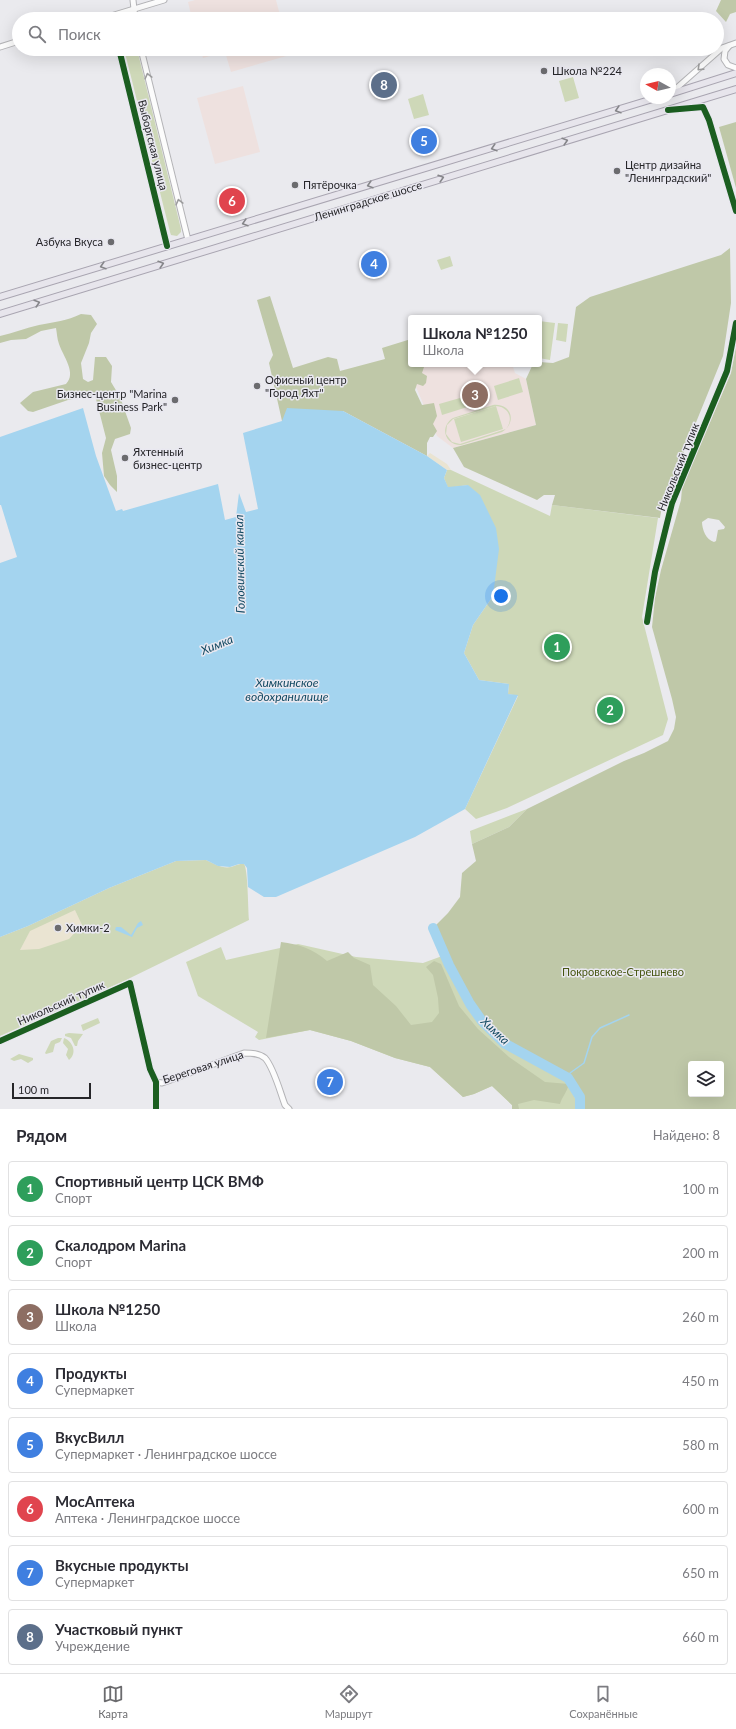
<!DOCTYPE html>
<html lang="ru">
<meta charset="utf-8">
<style>
body{margin:0;font-family:Lato,sans-serif;background:#f7f7f7;color:#2b2b33}
.controls{position:absolute;right:12px;bottom:12px;display:grid;overflow:hidden;border-radius:4px;box-shadow:0 4px 16px #0002}
.controls button{width:36px;height:36px;display:grid;place-items:center;padding:0;border:0;border-bottom:1px solid #e1e1e2;background:#fff;color:#2b2b33;font:20px sans-serif}
.compass{position:absolute;left:640px;top:68px;width:36px;height:36px;border-radius:50%;background:#fff;box-shadow:0 4px 16px #0002;rotate:278deg}
.scale{position:absolute;left:12px;bottom:10px;width:79px;box-sizing:border-box;padding-left:4px;border:2px solid #262629;border-top:0;font-size:11px;line-height:14px;white-space:nowrap;color:#262629;-webkit-text-stroke:3px #e9e8f0;paint-order:stroke}
.you{position:absolute;left:501px;top:596px;width:14px;height:14px;margin:-10px;border:3px solid #fff;border-radius:50%;background:#1a73e8;box-shadow:0 0 0 6px #1a73e833}
.badge{display:grid;place-items:center;width:26px;height:26px;border-radius:50%;background:#6b6b6e;color:#fff;font-size:13px;font-weight:700}
.pin{position:absolute;translate:-50% -50%;border:2px solid #fff;box-shadow:0 1px 4px #0006}
.popup{position:absolute;left:408px;top:315px;width:134px;height:52px;box-sizing:border-box;display:grid;place-content:center;border-radius:4px;background:#fff;filter:drop-shadow(0 1px 3px #0005);font-size:13px;white-space:nowrap;color:#7c7c81}
.popup b{font-size:15px;color:#2b2b33}
.popup::after{content:'';position:absolute;left:50%;top:100%;margin-left:-8px;border:8px solid transparent;border-top-color:#fff}
.list{margin:0;padding:0;list-style:none}
h2{display:flex;justify-content:space-between;align-items:center;height:52px;margin:0;padding:0 16px;font-size:17px}
h2 small{font-size:13px;font-weight:400;color:#7c7c81}
.list li{display:grid;grid-template-columns:26px 1fr auto;gap:12px;align-items:center;box-sizing:border-box;height:56px;margin:0 8px 8px;padding:0 8px;border:1px solid #e1e1e2;border-radius:4px}
.list b{display:block;font-size:15px;white-space:nowrap}
.list p{margin:0;font-size:13px;white-space:nowrap;color:#7c7c81}
.list em{font-size:13px;font-style:normal;color:#7c7c81}
.icon{flex:none;width:22px;height:22px;fill:none;stroke:currentColor;stroke-width:2;stroke-linecap:round;stroke-linejoin:round}
.map{position:relative;flex:none;width:736px;height:1109px;overflow:hidden}
.search{position:absolute;background:#fff;box-shadow:0 4px 16px #0002;left:12px;right:12px;top:12px;height:44px;display:flex;align-items:center;gap:10px;box-sizing:border-box;padding:0 14px;border-radius:22px;color:#7c7c81;font-size:15px}
.sheet{height:564px;background:#fff}
nav{display:flex;justify-content:space-around;align-items:center;box-sizing:border-box;height:56px;border-top:1px solid #e1e1e2;background:#fff;font-size:11px;color:#7c7c81}
nav a{display:grid;justify-items:center;gap:2px}
nav .on{color:#6b6b6e}
.map>svg:first-child{display:block}
.education{fill:#eee1df}
.green{fill:#ced8b8;fill-rule:evenodd}
.forest{fill:#bfc8a8;fill-rule:evenodd}
.sand{fill:#eae4d2}
.water{fill:#a4d4ef}
.lines{fill:none;stroke-linecap:round;stroke-linejoin:round}
.stream{stroke:#a4d4ef;stroke-width:1.5}
.river{stroke:#a4d4ef;stroke-width:10}
.minor-casing{stroke:#b4b4b7;stroke-width:7}
.major-casing{stroke:#a9a5b1;stroke-width:8}
.minor{stroke:#fcfcfc;stroke-width:5}
.major{stroke:#e7e5ec;stroke-width:6}
.cycleway-casing{stroke:#e9e8f0;stroke-width:8}
.cycleway{stroke:#1b5e20;stroke-width:6}
.oneway{stroke:#9c9c9d}
.oneway2{stroke:#86868a}
.poi-dot{fill:#6b6b6e;stroke:#e9e8f0;stroke-width:1.5}
.labels{text-anchor:middle;stroke-width:3;stroke-linejoin:round;paint-order:stroke}
.poi-label{font-size:11px;fill:#262629;stroke:#e9e8f0;text-anchor:start}
.street-label{font-size:11px;fill:#262629;stroke:#e9e8f0}
.park-label{font-size:11px;fill:#475611;stroke:#e9e8f0}
.water-label{font-size:12px;font-style:italic;fill:#124962;stroke:#e9e8f0}
</style>
<div class="map">
<svg width="736" height="1109" viewBox="0 0 736 1109">
<rect width="100%" height="100%" fill="#eaeaee"/>
<g class="education">
<path d="M 195,0 L 276,0 L 281,19 L 192,19 L 188,2 Z"/>
<path d="M 200,49 L 289,49 L 290,55 L 231,72 L 225,52 L 203,58 Z"/>
<path d="M 243,86 L 260,152 L 215,164 L 197,98 Z"/>
<path d="M 411,364 L 512,364 L 515,373 L 526,379 L 536,425 L 453,448 L 437,436 L 407,366 Z"/>
</g>
<g class="green">
<path d="M 124,49 L 137,49 L 181,229 L 181,232 L 177,236 L 171,235 L 170,232 Z"/>
<path d="M 573,77 L 579,98 L 565,102 L 559,81 Z"/>
<path d="M 423,94 L 429,115 L 414,119 L 408,99 Z"/>
<path d="M 450,256 L 453,266 L 441,270 L 437,260 Z"/>
<path d="M 539,321 L 555,323 L 550,360 L 539,358 Z"/>
<path d="M 558,323 L 568,324 L 566,342 L 556,340 Z"/>
<path d="M 519,378 L 523,392 L 498,400 L 494,386 Z"/>
<path d="M 474,394 L 477,404 L 442,415 L 439,404 Z"/>
<path d="M 493,405 C 512,403 517,423 502,432 L 461,445 C 445,445 439,427 453,418 ZM 496,406 C 509,407 514,419 506,429 L 460,444 L 452,442 L 446,434 L 447,425 L 453,419 Z"/>
<path d="M 496,406 L 503,429 L 461,442 L 454,419 Z"/>
<path d="M 447,470 L 451,470 L 550,516 L 552,505 L 658,518 L 642,617 L 668,719 L 663,735 L 507,808 L 476,819 L 465,809 L 518,696 L 508,694 L 509,684 L 479,680 L 464,653 L 473,625 L 493,596 L 468,485 L 448,488 L 444,478 Z"/>
<path d="M 527,809 L 509,827 L 472,844 L 470,831 Z"/>
<path d="M 206,860 C 214,864 223,869 231,867 C 236,866 239,863 244,864 C 248,869 248,909 249,920 L 126,980 L 0,1036 L 0,937 L 28,926 L 109,888 L 176,861 Z"/>
<path d="M 298,944 L 356,957 L 423,963 L 445,955 L 470,1004 L 482,1021 L 568,1078 L 573,1083 L 569,1084 L 575,1098 L 576,1109 L 512,1109 L 512,1105 L 492,1086 L 474,1094 L 463,1097 L 430,1067 L 395,1058 L 351,1041 L 310,1030 L 259,1040 L 255,1037 L 258,1032 L 198,996 L 186,962 L 221,947 L 226,960 Z"/>
<path d="M 98,1018 L 100,1023 L 83,1031 L 81,1025 Z"/>
<path d="M 69,1033 L 83,1034 L 78,1041 L 77,1046 L 75,1046 L 71,1038 L 65,1036 L 65,1034 Z"/>
<path d="M 58,1038 L 62,1038 L 60,1042 L 55,1044 L 53,1052 L 46,1054 L 45,1053 L 51,1041 Z"/>
<path d="M 64,1038 C 74,1042 77,1054 69,1060 L 66,1055 L 68,1049 L 63,1043 Z"/>
<path d="M 19,1054 L 33,1058 L 33,1060 L 28,1063 L 21,1059 L 14,1061 L 10,1059 Z"/>
</g>
<g class="forest">
<path d="M 721,0 L 736,0 L 736,12 L 730,14 L 726,22 L 716,11 Z"/>
<path d="M 736,122 L 736,188 L 719,127 Z"/>
<path d="M 730,248 L 731,303 L 723,356 L 662,506 L 660,518 L 552,505 L 555,495 L 544,495 L 537,500 L 464,467 L 453,448 L 536,425 L 526,379 L 533,364 L 539,364 L 539,362 L 553,363 L 569,357 L 576,307 L 590,297 L 721,255 Z"/>
<path d="M 270,296 L 293,368 L 328,357 L 337,359 L 340,371 L 385,359 L 382,348 L 411,339 L 411,364 L 425,364 L 422,373 L 427,376 L 426,383 L 423,386 L 417,384 L 415,390 L 422,405 L 434,403 L 437,416 L 433,424 L 437,431 L 433,437 L 430,437 L 427,443 L 427,456 L 343,411 L 282,421 L 269,363 L 273,355 L 257,300 Z"/>
<path d="M 81,314 L 91,315 L 97,324 L 91,333 L 89,343 L 81,363 L 83,379 L 88,382 L 93,380 L 95,357 L 106,357 L 112,366 L 111,382 L 120,397 L 131,428 L 130,434 L 115,439 L 111,450 L 117,476 L 117,492 L 110,485 L 104,476 L 102,453 L 106,438 L 95,395 L 68,400 L 33,412 L 28,411 L 20,403 L 33,392 L 66,384 C 77,373 63,356 59,344 C 57,339 57,333 56,328 L 41,331 L 26,339 L 11,340 L 0,343 L 0,336 C 13,333 26,328 39,325 C 54,322 67,321 81,314 Z"/>
<path d="M 736,347 L 736,1109 L 584,1109 L 583,1097 L 568,1078 L 504,1043 L 482,1021 L 470,1004 L 449,965 L 433,928 L 448,913 L 460,897 L 462,873 L 476,861 L 472,844 L 509,827 L 527,809 L 624,761 L 644,753 L 668,741 L 674,729 L 676,717 L 672,699 L 652,627 L 655,598 L 661,570 L 681,500 L 682,488 L 731,373 ZM 708,518 L 719,520 L 725,527 L 724,529 L 718,530 L 716,541 L 714,542 C 706,540 702,529 702,522 ZM 691,1064 L 721,1064 L 721,1094 L 691,1094 Z"/>
<path d="M 281,942 C 299,944 313,949 327,961 L 348,952 L 354,958 L 370,965 L 373,985 L 396,1006 L 411,1025 L 432,1022 L 439,1013 L 438,998 L 433,975 L 426,967 L 434,961 L 441,964 L 459,1006 L 478,1029 L 509,1057 L 545,1082 L 569,1084 C 567,1092 562,1097 560,1104 L 534,1100 L 518,1104 L 519,1109 L 512,1109 L 512,1105 L 492,1086 L 474,1094 L 463,1097 L 430,1067 L 395,1058 L 351,1041 L 310,1030 L 266,1038 Z"/>
</g>
<g class="sand">
<path d="M 430,453 L 447,464 L 451,470 L 447,470 L 427,456 Z"/>
<path d="M 75,910 L 82,925 L 69,939 L 39,949 L 20,950 L 30,931 Z"/>
</g>
<g class="water">
<path d="M 83,408 L 96,456 L 116,511 L 122,509 L 123,511 L 218,484 L 225,520 L 236,517 L 239,493 L 246,512 L 258,509 L 243,433 L 282,421 L 287,408 L 343,411 L 427,456 L 447,470 L 444,478 L 448,487 L 468,485 L 480,495 L 496,528 L 499,549 L 493,596 L 473,625 L 464,653 L 479,680 L 509,684 L 508,694 L 518,695 L 465,809 L 415,837 L 276,897 L 264,897 L 248,887 L 247,868 L 244,864 L 239,864 L 230,867 L 218,866 L 206,860 L 176,861 L 109,888 L 28,926 L 0,937 L 0,563 L 17,557 L 1,505 L 0,505 L 0,437 Z"/>
<path d="M 141,921 L 143,925 L 137,928 L 132,937 L 115,930 L 116,927 L 121,927 L 131,935 L 138,923 Z"/>
<path d="M 576,1082 L 583,1097 L 584,1109 L 576,1109 L 575,1098 L 569,1084 Z"/>
</g>
<g class="lines">
<path class="stream" d="M 568,1078 L 570,1073 L 584,1063 L 592,1037 L 600,1028 L 629,1015"/>
<path class="river" d="M 433,928 L 449,965 L 470,1004 L 482,1021 L 504,1043 L 568,1078 L 580,1097 L 580,1109"/>
<g class="minor-casing">
<g id="minor">
<path d="M 133,0 L 135,19"/>
<path d="M 101,19 L 164,0"/>
<path d="M 729,46 L 725,51 L 724,59 L 728,65 L 736,68"/>
<path d="M 0,47 L 19,41"/>
<path d="M 119,49 L 167,246"/>
<path d="M 141,49 L 188,240"/>
<path d="M 671,93 L 722,48 L 736,43"/>
<path d="M 679,109 L 703,107 L 709,120 L 736,211"/>
<path d="M 647,622 L 655,572 L 672,503 L 727,371 L 736,323"/>
<path d="M 0,1041 L 130,983 L 150,1069 L 156,1082 L 156,1109"/>
<path d="M 156,1082 L 162,1083 L 168,1081 L 244,1053 C 251,1053 259,1053 265,1058 C 274,1068 280,1092 285,1105 L 289,1109"/>
</g>
</g>
<g class="major-casing">
<g id="major">
<path d="M 670,94 L 736,73"/>
<path d="M 0,297 L 656,98"/>
<path d="M 0,314 L 736,89"/>
</g>
</g>
<use href="#minor" class="minor"/>
<use href="#major" class="major"/>
<g class="cycleway-casing">
<g id="cycleway">
<path d="M 119,49 L 167,246"/>
<path d="M 668,110 L 703,107 L 709,120 L 736,211"/>
<path d="M 647,622 L 655,572 L 672,503 L 727,371 L 736,323"/>
<path d="M 0,1041 L 130,983 L 150,1069 L 156,1082 L 156,1109"/>
</g>
</g>
<use href="#cycleway" class="cycleway"/>
</g>
<defs><path id="oneway-chevron" d="M-2-3.5L2.5 0L-2 3.5" fill="none" stroke-width="1.6" stroke-linecap="round" stroke-linejoin="round"/></defs>
<g class="oneway">
<use href="#oneway-chevron" transform="translate(700 68) rotate(136)"/>
<use href="#oneway-chevron" transform="translate(148 76) rotate(-104)"/>
<use href="#oneway-chevron" transform="translate(179 202) rotate(-104)"/>
</g>
<g class="oneway2">
<use href="#oneway-chevron" transform="translate(618 110) rotate(163)"/>
<use href="#oneway-chevron" transform="translate(565 141) rotate(-17)"/>
<use href="#oneway-chevron" transform="translate(494 148) rotate(163)"/>
<use href="#oneway-chevron" transform="translate(441 178) rotate(-17)"/>
<use href="#oneway-chevron" transform="translate(370 185) rotate(163)"/>
<use href="#oneway-chevron" transform="translate(245 223) rotate(163)"/>
<use href="#oneway-chevron" transform="translate(161 264) rotate(-17)"/>
<use href="#oneway-chevron" transform="translate(103 266) rotate(163)"/>
<use href="#oneway-chevron" transform="translate(37 303) rotate(-17)"/>
</g>
<g class="poi-dot">
<circle cx="544" cy="71" r="4"/>
<circle cx="617" cy="171" r="4"/>
<circle cx="295" cy="185" r="4"/>
<circle cx="111" cy="242" r="4"/>
<circle cx="257" cy="386" r="4"/>
<circle cx="175" cy="400" r="4"/>
<circle cx="125" cy="458" r="4"/>
<circle cx="58" cy="928" r="4"/>
</g>
<g class="labels">
<g class="poi-label">
<text x="552" y="75">Школа №224</text>
<text x="625" y="169">Центр дизайна<tspan x="625" dy="13">"Ленинградский"</tspan></text>
<text x="303" y="189">Пятёрочка</text>
<text x="103" y="246" text-anchor="end">Азбука Вкуса</text>
<text x="265" y="384">Офисный центр<tspan x="265" dy="13">"Город Яхт"</tspan></text>
<text x="167" y="398" text-anchor="end">Бизнес-центр "Marina<tspan x="167" dy="13">Business Park"</tspan></text>
<text x="133" y="456">Яхтенный<tspan x="133" dy="13">бизнес-центр</tspan></text>
<text x="66" y="932">Химки-2</text>
</g>
<g class="street-label">
<text transform="translate(153 145) rotate(76)" y="4">Выборгская улица</text>
<text transform="translate(368 201) rotate(-17)" y="4">Ленинградское шоссе</text>
<text transform="translate(678 467) rotate(-68)" y="4">Никольский тупик</text>
<text transform="translate(61 1003) rotate(-24)" y="4">Никольский тупик</text>
<text transform="translate(203 1067) rotate(-18)" y="4">Береговая улица</text>
</g>
<g class="park-label">
<text x="623" y="976">Покровское-Стрешнево</text>
</g>
<g class="water-label">
<text transform="translate(240 564) rotate(-91)" y="4">Головинский канал</text>
<text transform="translate(217 645) rotate(-22)" y="4">Химка</text>
<text x="287" y="687">Химкинское<tspan x="287" dy="14">водохранилище</tspan></text>
<text transform="translate(495 1031) rotate(43)" y="4">Химка</text>
</g>
</g>
</svg>
<div class="controls">
<button><svg class="icon" aria-label="layers" viewBox="0 0 24 24"><path d="M12 4l9 5-9 5-9-5zM3 14l9 5 9-5"/></svg></button>
</div>
<svg class="compass" viewBox="-18 -18 36 36"><path d="M0-13l5 13h-10z" fill="#e53935"/><path d="M0 13l5-13h-10z" fill="#7c7c81"/></svg>
<div class="scale">100 m</div>
<div class="you"></div>
<div class="pin badge" style="left:557px;top:647px;background:#2e9e5b">1</div>
<div class="pin badge" style="left:610px;top:710px;background:#2e9e5b">2</div>
<div class="pin badge" style="left:475px;top:395px;background:#8d6e63">3</div>
<div class="popup"><b>Школа №1250</b>Школа</div>
<div class="pin badge" style="left:374px;top:264px;background:#3f7fe0">4</div>
<div class="pin badge" style="left:424px;top:141px;background:#3f7fe0">5</div>
<div class="pin badge" style="left:232px;top:201px;background:#e0444e">6</div>
<div class="pin badge" style="left:330px;top:1082px;background:#3f7fe0">7</div>
<div class="pin badge" style="left:384px;top:85px;background:#5c6f8a">8</div>
<div class="search"><svg class="icon" aria-label="search" viewBox="0 0 24 24"><circle cx="10" cy="10" r="6"/><path d="M15 15l6 6"/></svg>Поиск</div>
</div>
<section class="sheet">
<h2>Рядом<small>Найдено: 8</small></h2>
<ul class="list">
<li><span class="badge" style="background:#2e9e5b">1</span><div><b>Спортивный центр ЦСК ВМФ</b><p>Спорт</p></div><em>100 m</em></li>
<li><span class="badge" style="background:#2e9e5b">2</span><div><b>Скалодром Marina</b><p>Спорт</p></div><em>200 m</em></li>
<li><span class="badge" style="background:#8d6e63">3</span><div><b>Школа №1250</b><p>Школа</p></div><em>260 m</em></li>
<li><span class="badge" style="background:#3f7fe0">4</span><div><b>Продукты</b><p>Супермаркет</p></div><em>450 m</em></li>
<li><span class="badge" style="background:#3f7fe0">5</span><div><b>ВкусВилл</b><p>Супермаркет · Ленинградское шоссе</p></div><em>580 m</em></li>
<li><span class="badge" style="background:#e0444e">6</span><div><b>МосАптека</b><p>Аптека · Ленинградское шоссе</p></div><em>600 m</em></li>
<li><span class="badge" style="background:#3f7fe0">7</span><div><b>Вкусные продукты</b><p>Супермаркет</p></div><em>650 m</em></li>
<li><span class="badge" style="background:#5c6f8a">8</span><div><b>Участковый пункт</b><p>Учреждение</p></div><em>660 m</em></li>
</ul>
</section>
<nav>
<a class="on"><svg class="icon" aria-label="map" viewBox="0 0 24 24"><path d="M3 6l6-2 6 2 6-2v14l-6 2-6-2-6 2zM9 4v14M15 6v14"/></svg>Карта</a>
<a><svg class="icon" aria-label="directions" viewBox="0 0 24 24"><path d="M12 3l9 9-9 9-9-9zM9 14v-3h6M13 9l2 2-2 2"/></svg>Маршрут</a>
<a><svg class="icon" aria-label="saved" viewBox="0 0 24 24"><path d="M7 4h10v16l-5-4-5 4z"/></svg>Сохранённые</a>
</nav>
